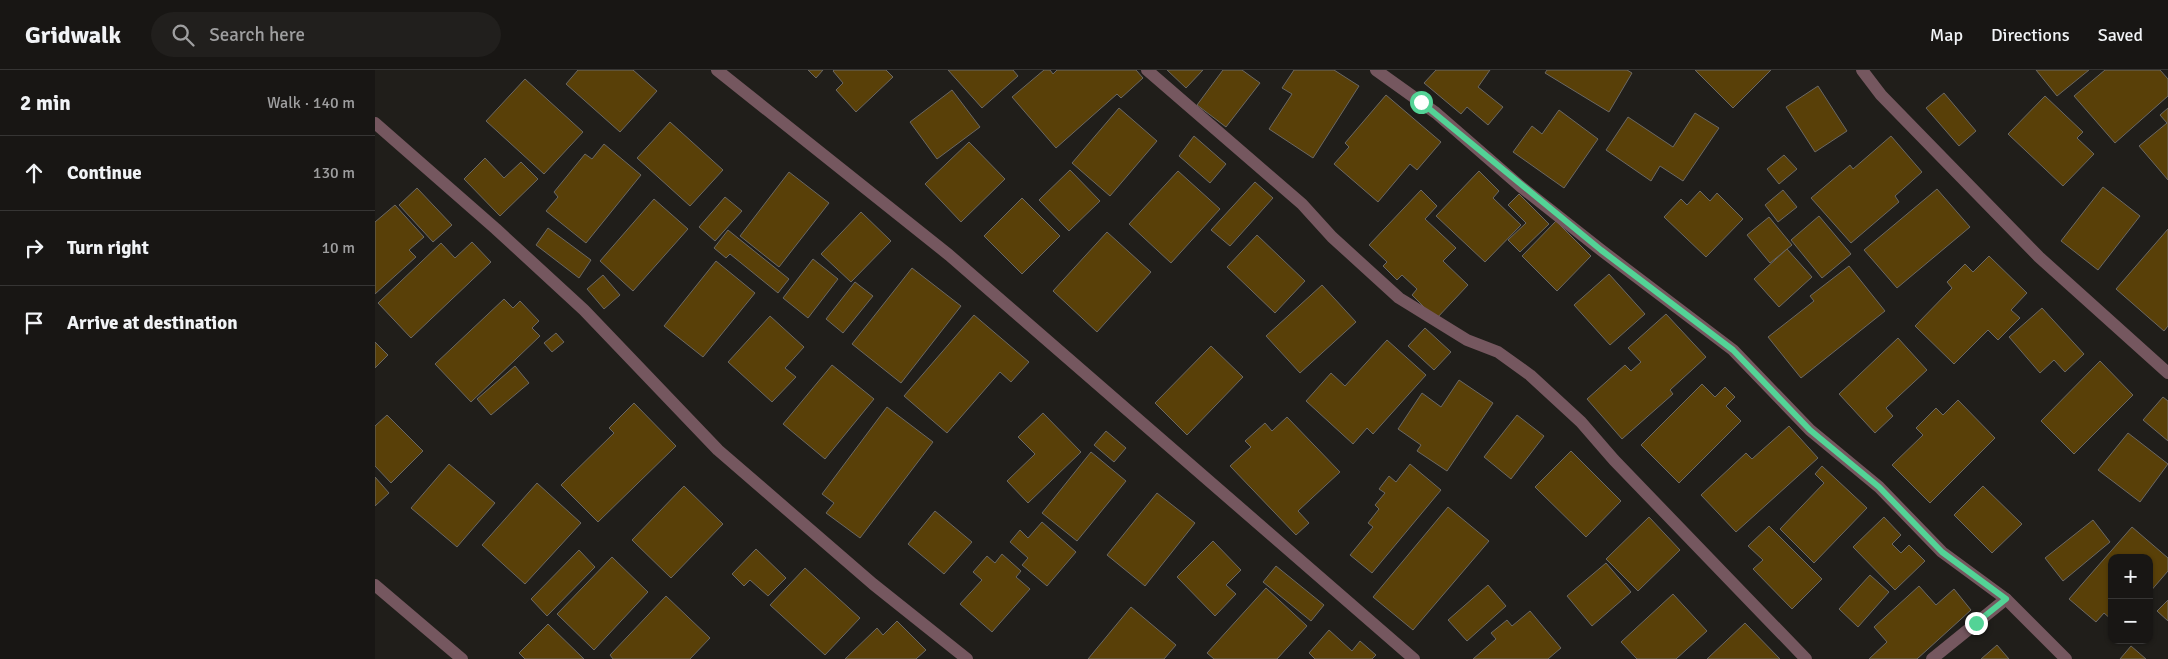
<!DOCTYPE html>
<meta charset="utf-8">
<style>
body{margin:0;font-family:Signika,sans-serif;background:#211f1d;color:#f1f3f6}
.controls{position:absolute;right:15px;bottom:15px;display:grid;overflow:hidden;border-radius:10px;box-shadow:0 1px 4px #0004}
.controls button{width:45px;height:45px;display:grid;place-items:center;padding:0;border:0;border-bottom:1px solid #363534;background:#181614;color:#f1f3f6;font:25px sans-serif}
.stop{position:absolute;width:15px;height:15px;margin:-11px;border:4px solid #53d396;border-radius:50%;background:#fff}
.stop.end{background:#53d396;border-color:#fff;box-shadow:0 1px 5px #0008}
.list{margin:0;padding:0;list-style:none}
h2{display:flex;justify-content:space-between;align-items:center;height:65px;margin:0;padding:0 20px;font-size:21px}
h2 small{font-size:16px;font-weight:400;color:#9f9fa0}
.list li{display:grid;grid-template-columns:32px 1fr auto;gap:15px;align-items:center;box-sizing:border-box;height:75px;padding:0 20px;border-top:1px solid #363534}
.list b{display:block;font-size:19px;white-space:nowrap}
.list em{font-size:16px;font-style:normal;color:#9f9fa0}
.icon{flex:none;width:28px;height:28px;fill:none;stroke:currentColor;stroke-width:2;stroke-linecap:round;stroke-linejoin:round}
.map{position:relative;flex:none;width:1793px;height:589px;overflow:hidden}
header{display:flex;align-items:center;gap:30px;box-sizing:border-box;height:70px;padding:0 25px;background:#181614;border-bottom:1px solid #363534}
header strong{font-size:24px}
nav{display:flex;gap:28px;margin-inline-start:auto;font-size:18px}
.search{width:350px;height:45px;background:#211f1d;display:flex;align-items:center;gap:12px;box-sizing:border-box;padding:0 18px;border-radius:28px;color:#9f9fa0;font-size:19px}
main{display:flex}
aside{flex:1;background:#181614}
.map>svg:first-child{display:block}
.building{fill:#594008;stroke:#6b6864}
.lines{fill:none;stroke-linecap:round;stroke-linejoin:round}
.minor{stroke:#75575f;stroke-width:12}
.route{stroke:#53d396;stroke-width:6}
</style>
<header>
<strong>Gridwalk</strong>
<div class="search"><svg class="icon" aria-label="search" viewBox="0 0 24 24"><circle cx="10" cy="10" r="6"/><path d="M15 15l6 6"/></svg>Search here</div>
<nav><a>Map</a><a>Directions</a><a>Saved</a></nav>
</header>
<main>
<aside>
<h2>2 min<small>Walk · 140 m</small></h2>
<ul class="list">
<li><svg class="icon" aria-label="ahead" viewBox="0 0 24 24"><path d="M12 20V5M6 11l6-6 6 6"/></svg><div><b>Continue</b></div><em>130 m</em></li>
<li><svg class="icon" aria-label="right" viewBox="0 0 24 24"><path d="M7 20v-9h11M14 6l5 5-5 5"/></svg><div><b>Turn right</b></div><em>10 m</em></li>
<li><svg class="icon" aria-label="arrive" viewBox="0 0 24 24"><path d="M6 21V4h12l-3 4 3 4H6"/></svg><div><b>Arrive at destination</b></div></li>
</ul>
</aside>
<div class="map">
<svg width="1793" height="589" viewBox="0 0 1793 589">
<rect width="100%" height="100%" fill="#201e1a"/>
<g class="building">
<path d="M 203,0 L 258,0 L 282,21 L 245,62 L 191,14 Z"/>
<path d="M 433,0 L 448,0 L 441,8 Z"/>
<path d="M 459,0 L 511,0 L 518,7 L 481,42 L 461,20 L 468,13 L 458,1 Z"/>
<path d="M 573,0 L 638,0 L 643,6 L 607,38 Z"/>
<path d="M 669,0 L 675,0 L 678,4 L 682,0 L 761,0 L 768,8 L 746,28 L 742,24 L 681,78 L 637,27 Z"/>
<path d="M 792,0 L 828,0 L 811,18 Z"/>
<path d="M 848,0 L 867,0 L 885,13 L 851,57 L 822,35 Z"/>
<path d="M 919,0 L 959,0 L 984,16 L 938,88 L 894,59 L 917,24 L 907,18 Z"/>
<path d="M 1061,0 L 1115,0 L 1103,17 L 1128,37 L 1113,55 L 1092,37 L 1086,44 L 1049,13 Z"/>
<path d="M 1172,0 L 1252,0 L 1257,3 L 1234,42 L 1170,3 Z"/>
<path d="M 1320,0 L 1396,0 L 1358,38 Z"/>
<path d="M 1661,0 L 1714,0 L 1682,26 Z"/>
<path d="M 1730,0 L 1785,0 L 1793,9 L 1793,26 L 1740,73 L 1699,26 Z"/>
<path d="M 150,9 L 208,62 L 169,104 L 111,51 Z"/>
<path d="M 1443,16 L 1472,61 L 1440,82 L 1411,37 Z"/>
<path d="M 577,20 L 605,57 L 562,89 L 535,52 Z"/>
<path d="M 1569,23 L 1601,61 L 1584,76 L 1551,38 Z"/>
<path d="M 1011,25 L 1066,72 L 1042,100 L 1035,94 L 1003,132 L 959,94 L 974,77 L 970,73 Z"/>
<path d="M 1670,26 L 1708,62 L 1702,68 L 1719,84 L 1688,116 L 1633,64 Z"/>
<path d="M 744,38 L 782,71 L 735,126 L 697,93 Z"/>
<path d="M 1793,38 L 1793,110 L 1764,76 L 1792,53 L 1785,45 Z"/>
<path d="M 1184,40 L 1223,69 L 1189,118 L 1138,82 L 1157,56 L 1167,64 Z"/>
<path d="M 1320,43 L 1344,58 L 1308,111 L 1285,96 L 1276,111 L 1231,80 L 1253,47 L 1298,77 Z"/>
<path d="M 295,52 L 348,100 L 315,136 L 262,88 Z"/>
<path d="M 819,66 L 851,94 L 835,113 L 804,86 Z"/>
<path d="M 1516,66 L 1547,102 L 1520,126 L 1524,132 L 1476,173 L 1436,128 L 1475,95 L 1478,99 Z"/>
<path d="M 594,72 L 630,109 L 586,152 L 550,114 Z"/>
<path d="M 229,74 L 266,105 L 211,173 L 171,141 L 183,127 L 179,122 L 210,84 L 217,89 Z"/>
<path d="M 1409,85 L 1422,99 L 1404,114 L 1392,99 Z"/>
<path d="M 110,88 L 129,108 L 146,92 L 163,109 L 125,146 L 89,109 Z"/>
<path d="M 695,100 L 725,131 L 694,161 L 664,130 Z"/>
<path d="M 803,101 L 845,139 L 796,193 L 754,154 Z"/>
<path d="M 1104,101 L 1124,121 L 1118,128 L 1146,155 L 1110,192 L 1061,146 Z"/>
<path d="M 414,102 L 454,133 L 404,197 L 365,166 Z"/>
<path d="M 880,112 L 898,128 L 855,176 L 836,160 Z"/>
<path d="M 1728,117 L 1765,146 L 1723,200 L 1686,171 Z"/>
<path d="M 42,118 L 77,155 L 58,172 L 24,135 Z"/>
<path d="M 1562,119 L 1595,157 L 1522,218 L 1489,180 Z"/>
<path d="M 1046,120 L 1062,136 L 1050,149 L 1081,178 L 1068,191 L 1093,215 L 1061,249 L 1037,225 L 1042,219 L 1027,205 L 1022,210 L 1008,196 L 1012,192 L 994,175 Z"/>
<path d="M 1408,120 L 1422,137 L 1403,152 L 1390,135 Z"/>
<path d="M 1325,121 L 1335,131 L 1342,123 L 1368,149 L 1331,187 L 1289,147 L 1306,129 L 1312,135 Z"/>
<path d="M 1144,124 L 1174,154 L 1145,182 L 1133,170 L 1151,153 L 1133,135 Z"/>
<path d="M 350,127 L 367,141 L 340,171 L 324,157 Z"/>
<path d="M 647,128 L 685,166 L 647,204 L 609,166 Z"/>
<path d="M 279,129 L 313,159 L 258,221 L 225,191 Z"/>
<path d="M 20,135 L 49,167 L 34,180 L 41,187 L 0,224 L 0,152 Z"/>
<path d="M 486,142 L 516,171 L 476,212 L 446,184 Z"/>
<path d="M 1444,146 L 1476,184 L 1447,208 L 1416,170 Z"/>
<path d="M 1394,147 L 1417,175 L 1395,193 L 1372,165 Z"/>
<path d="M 1181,151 L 1216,186 L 1182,221 L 1147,186 Z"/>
<path d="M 173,158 L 216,190 L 204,208 L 161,175 Z"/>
<path d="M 1793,159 L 1793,256 L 1789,261 L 1741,219 Z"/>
<path d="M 353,160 L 414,209 L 403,223 L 355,184 L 351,188 L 339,178 Z"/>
<path d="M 732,162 L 776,202 L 722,262 L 678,221 Z"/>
<path d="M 882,165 L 930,211 L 900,243 L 852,197 Z"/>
<path d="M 97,172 L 116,192 L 36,268 L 3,233 L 66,173 L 80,188 Z"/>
<path d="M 1412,179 L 1437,207 L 1404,237 L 1379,209 Z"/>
<path d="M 1614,186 L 1652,223 L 1636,240 L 1645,248 L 1623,270 L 1613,260 L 1579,294 L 1540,256 L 1577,218 L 1572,212 L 1590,194 L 1598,202 Z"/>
<path d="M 438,189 L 463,209 L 433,248 L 408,228 Z"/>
<path d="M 341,191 L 380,223 L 328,287 L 289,256 Z"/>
<path d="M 1474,196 L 1510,241 L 1426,308 L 1393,267 L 1439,231 L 1435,226 Z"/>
<path d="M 537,198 L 586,236 L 526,313 L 477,274 Z"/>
<path d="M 1234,204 L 1270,244 L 1235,275 L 1199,235 Z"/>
<path d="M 228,205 L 245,225 L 229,239 L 212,219 Z"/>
<path d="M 480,212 L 498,226 L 468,263 L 451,249 Z"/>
<path d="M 947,215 L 981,252 L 925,303 L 891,266 Z"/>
<path d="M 129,229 L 138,238 L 145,231 L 164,251 L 157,258 L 165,266 L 96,332 L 60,294 Z"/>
<path d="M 1667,238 L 1709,284 L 1690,302 L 1679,290 L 1665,303 L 1634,267 Z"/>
<path d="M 1291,244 L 1331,287 L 1295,320 L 1298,324 L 1247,369 L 1212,329 L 1250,295 L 1256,301 L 1266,292 L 1253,278 Z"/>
<path d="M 599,245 L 654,292 L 636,312 L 625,302 L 572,363 L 529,326 Z"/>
<path d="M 395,246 L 429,277 L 410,298 L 421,307 L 397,332 L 353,292 Z"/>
<path d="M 1050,258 L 1076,282 L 1059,300 L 1033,276 Z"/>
<path d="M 181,263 L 189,272 L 177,282 L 169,273 Z"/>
<path d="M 1523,268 L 1552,300 L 1511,338 L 1518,346 L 1500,363 L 1464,324 Z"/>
<path d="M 1012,270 L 1051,305 L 998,364 L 992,358 L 978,374 L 931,331 L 956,303 L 970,316 Z"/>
<path d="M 0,272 L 13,285 L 0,298 Z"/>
<path d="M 836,276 L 868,307 L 812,365 L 780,333 Z"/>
<path d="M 1725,291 L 1758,325 L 1699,384 L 1666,351 Z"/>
<path d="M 457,295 L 499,329 L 450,389 L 408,354 Z"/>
<path d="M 140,296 L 154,313 L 116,345 L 102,329 Z"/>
<path d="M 1084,310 L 1118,333 L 1072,401 L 1042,381 L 1046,375 L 1023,359 L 1047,323 L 1066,337 Z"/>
<path d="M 1327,314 L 1340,327 L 1350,317 L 1360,327 L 1351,336 L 1366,351 L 1304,413 L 1266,375 Z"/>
<path d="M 1788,327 L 1793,331 L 1793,371 L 1768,350 Z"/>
<path d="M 1583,330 L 1620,368 L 1555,433 L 1517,395 L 1548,365 L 1541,358 L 1561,338 L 1568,345 Z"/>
<path d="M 259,333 L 301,376 L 223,452 L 186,415 L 239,363 L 234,358 Z"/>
<path d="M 512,337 L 558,372 L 485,468 L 451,443 L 459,433 L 447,424 Z"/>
<path d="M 668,343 L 706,382 L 653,433 L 632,411 L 660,384 L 643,367 Z"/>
<path d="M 12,345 L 48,381 L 16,413 L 0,396 L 0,356 Z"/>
<path d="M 1142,345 L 1169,366 L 1136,409 L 1109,387 Z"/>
<path d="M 912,347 L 965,402 L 923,441 L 934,453 L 921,465 L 855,396 L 876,377 L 870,371 L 890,353 L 897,361 Z"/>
<path d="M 1414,356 L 1443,388 L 1361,462 L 1326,425 L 1371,383 L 1377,389 Z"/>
<path d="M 731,361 L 751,378 L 739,392 L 719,375 Z"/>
<path d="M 1753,363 L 1793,394 L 1765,432 L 1723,400 Z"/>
<path d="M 1196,381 L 1246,431 L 1211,467 L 1160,417 Z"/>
<path d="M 716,382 L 751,411 L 702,471 L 667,443 Z"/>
<path d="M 74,394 L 120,433 L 82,477 L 36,438 Z"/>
<path d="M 1035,394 L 1066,420 L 997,503 L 975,485 L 998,457 L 993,453 L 1004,439 L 1000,435 L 1010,423 L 1004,419 L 1014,406 L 1021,412 Z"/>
<path d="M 1447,396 L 1492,438 L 1439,493 L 1405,459 L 1449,413 L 1440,404 Z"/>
<path d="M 0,407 L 14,423 L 0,436 Z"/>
<path d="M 162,413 L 206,453 L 150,514 L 107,475 Z"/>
<path d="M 309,416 L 348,454 L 296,508 L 257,470 Z"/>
<path d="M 1608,416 L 1647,454 L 1617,483 L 1579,445 Z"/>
<path d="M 782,423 L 820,453 L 770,516 L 732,485 Z"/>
<path d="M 1073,437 L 1114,471 L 1038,560 L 998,527 Z"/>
<path d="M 560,441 L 597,472 L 569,504 L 533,474 Z"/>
<path d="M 1274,447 L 1305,480 L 1263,521 L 1231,489 Z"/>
<path d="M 1509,447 L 1526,465 L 1517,474 L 1526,483 L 1534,475 L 1550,491 L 1520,520 L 1478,477 Z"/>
<path d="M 1718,450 L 1735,472 L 1688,511 L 1670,488 Z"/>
<path d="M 667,452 L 701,482 L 672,516 L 647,495 L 653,488 L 635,472 L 645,460 L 653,468 Z"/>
<path d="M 1394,456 L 1447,509 L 1417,539 L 1378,499 L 1388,490 L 1373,476 Z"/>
<path d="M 1757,457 L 1793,488 L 1793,501 L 1774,523 L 1774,488 L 1737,488 L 1737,550 L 1729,543 L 1721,552 L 1694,529 Z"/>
<path d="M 838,471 L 866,500 L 851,515 L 861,524 L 840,546 L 802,507 Z"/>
<path d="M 381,479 L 411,508 L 393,526 L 375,510 L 369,516 L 357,504 Z"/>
<path d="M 204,480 L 220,497 L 172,546 L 156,529 Z"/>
<path d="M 627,484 L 646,501 L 641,507 L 655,519 L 617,562 L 585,534 L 607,510 L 598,502 L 612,486 L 620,493 Z"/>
<path d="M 237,487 L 273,522 L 219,580 L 182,544 Z"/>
<path d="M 1231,493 L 1256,522 L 1217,556 L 1192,526 Z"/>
<path d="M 901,496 L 949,535 L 936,551 L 888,512 Z"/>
<path d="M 430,498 L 485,548 L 450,585 L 395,535 Z"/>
<path d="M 1495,505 L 1514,522 L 1483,557 L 1464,539 Z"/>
<path d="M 1113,515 L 1131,536 L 1092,571 L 1073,550 Z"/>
<path d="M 1544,516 L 1561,535 L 1579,519 L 1596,540 L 1542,589 L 1494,589 L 1512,572 L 1499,557 Z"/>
<path d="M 891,518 L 932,556 L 902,589 L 839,589 L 832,583 Z"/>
<path d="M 1298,524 L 1332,561 L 1301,589 L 1262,589 L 1246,572 Z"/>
<path d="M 291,526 L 335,568 L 315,589 L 238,589 L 235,585 Z"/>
<path d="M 1793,530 L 1793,551 L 1782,541 Z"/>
<path d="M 756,537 L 801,575 L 789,589 L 713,589 Z"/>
<path d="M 1155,541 L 1186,578 L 1173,589 L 1098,589 L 1121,569 L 1116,563 L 1132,550 L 1137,556 Z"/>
<path d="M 522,551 L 551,580 L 541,589 L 470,589 L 502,558 L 508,565 Z"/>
<path d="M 1370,553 L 1405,589 L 1332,589 Z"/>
<path d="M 173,554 L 209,589 L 150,589 L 144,583 Z"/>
<path d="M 954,560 L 977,581 L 985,571 L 1001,585 L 997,589 L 940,589 L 934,583 Z"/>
<path d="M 1622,575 L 1634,589 L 1606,589 Z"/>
<path d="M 1756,576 L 1771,589 L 1745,589 Z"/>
</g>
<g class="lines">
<g class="minor">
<path d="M 342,0 L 574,185 L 1039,589"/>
<path d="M 772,0 L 927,134 L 957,167 L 1024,228 L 1092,270 L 1123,282 L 1155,305 L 1206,352 L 1239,390 L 1431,589"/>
<path d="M 1001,0 L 1061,43 L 1145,116 L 1226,180 L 1358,280 L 1435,360 L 1504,417 L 1567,482 L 1631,529 L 1691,589"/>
<path d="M 1487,0 L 1506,25 L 1664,187 L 1793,303"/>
<path d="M 0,53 L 121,159 L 209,240 L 343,380 L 498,514 L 592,589"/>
<path d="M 0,515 L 87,589"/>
<path d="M 1557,589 L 1631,529"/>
</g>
</g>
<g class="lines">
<path class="route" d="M 1046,32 L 1226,180 L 1358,280 L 1435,360 L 1504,417 L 1567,482 L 1631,529 L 1601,553"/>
</g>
</svg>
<div class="controls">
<button>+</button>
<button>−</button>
</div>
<div class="stop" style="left:1046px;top:32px"></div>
<div class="stop end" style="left:1601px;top:553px"></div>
</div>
</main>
